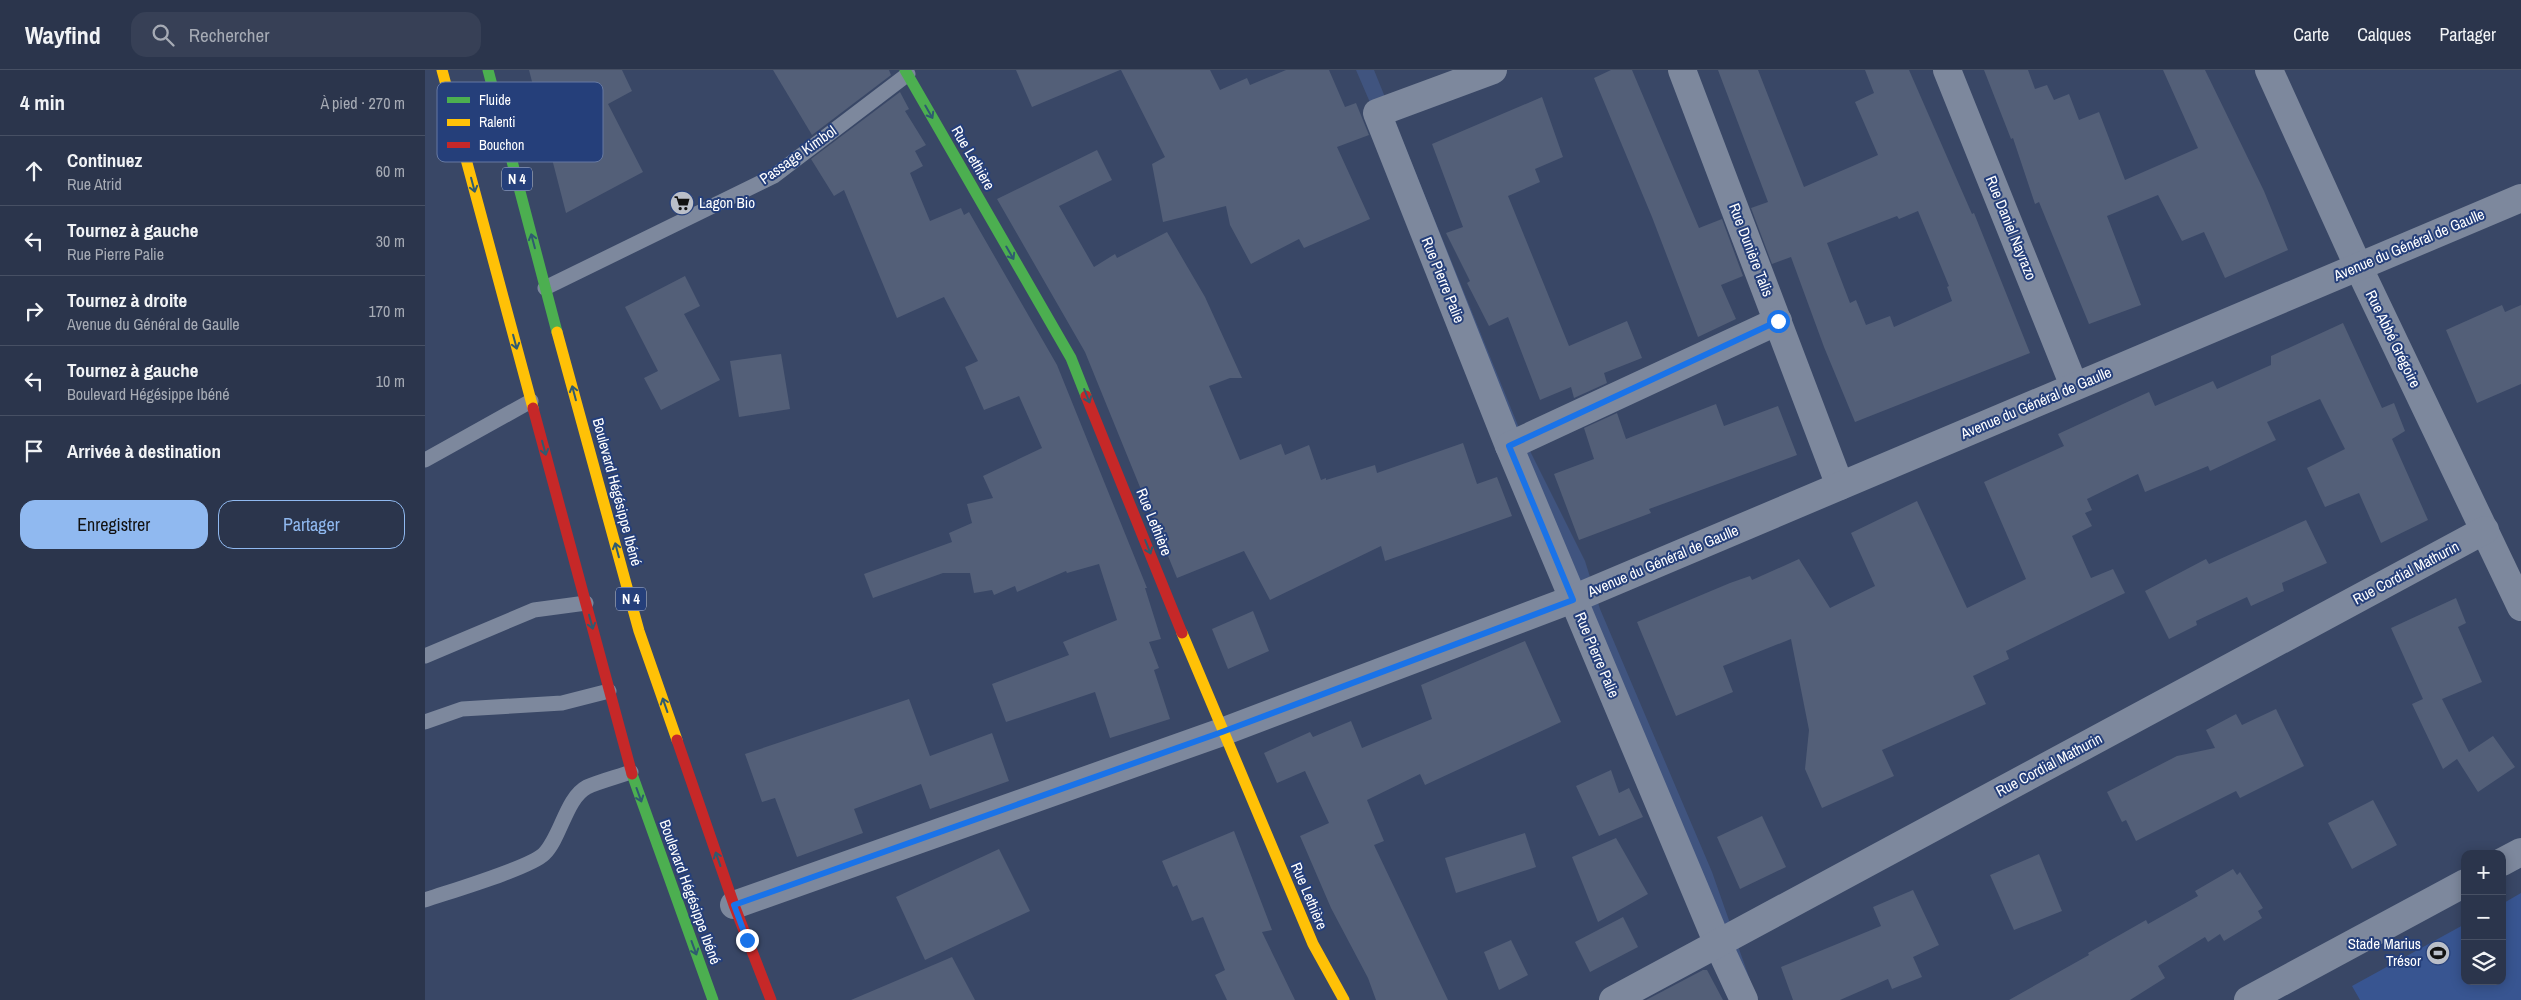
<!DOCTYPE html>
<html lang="fr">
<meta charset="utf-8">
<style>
body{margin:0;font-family:"Archivo Narrow",sans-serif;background:#374056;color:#f1f3f6}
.controls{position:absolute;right:15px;bottom:15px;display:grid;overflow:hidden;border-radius:10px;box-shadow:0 2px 12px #0003}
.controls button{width:45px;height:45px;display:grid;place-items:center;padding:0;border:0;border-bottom:1px solid #475064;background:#2b354c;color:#f1f3f6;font:25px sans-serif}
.stop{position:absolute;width:15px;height:15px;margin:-11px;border:4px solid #1a73e8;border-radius:50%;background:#fff}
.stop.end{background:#1a73e8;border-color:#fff;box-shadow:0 1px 5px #0008}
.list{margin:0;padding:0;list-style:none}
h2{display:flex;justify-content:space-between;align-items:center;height:65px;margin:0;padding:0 20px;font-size:21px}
h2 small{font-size:16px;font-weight:400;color:#a6abb5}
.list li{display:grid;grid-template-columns:32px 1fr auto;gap:15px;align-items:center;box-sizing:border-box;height:70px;padding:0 20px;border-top:1px solid #475064}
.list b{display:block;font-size:19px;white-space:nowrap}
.list p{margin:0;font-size:16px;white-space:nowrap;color:#a6abb5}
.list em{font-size:16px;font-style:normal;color:#a6abb5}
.actions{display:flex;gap:10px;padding:15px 20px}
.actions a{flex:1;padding:11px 0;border:1px solid #90b9f0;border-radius:15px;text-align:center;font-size:18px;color:#90b9f0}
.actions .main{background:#90b9f0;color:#111}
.icon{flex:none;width:28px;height:28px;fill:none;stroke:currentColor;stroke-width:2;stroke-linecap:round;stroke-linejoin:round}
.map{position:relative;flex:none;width:2096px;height:930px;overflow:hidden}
header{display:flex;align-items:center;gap:30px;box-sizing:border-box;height:70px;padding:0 25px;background:#2b354c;border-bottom:1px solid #475064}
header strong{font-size:24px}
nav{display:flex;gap:28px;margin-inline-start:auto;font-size:18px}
.search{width:350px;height:45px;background:#374056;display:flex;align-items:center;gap:12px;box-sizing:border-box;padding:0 18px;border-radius:15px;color:#a6abb5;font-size:19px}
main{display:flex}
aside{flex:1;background:#2b354c}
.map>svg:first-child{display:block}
.green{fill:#385591}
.water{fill:#40547f}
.building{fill:#535f78;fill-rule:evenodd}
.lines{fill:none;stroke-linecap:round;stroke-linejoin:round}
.lane{stroke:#7d889d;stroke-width:15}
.street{stroke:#7d889d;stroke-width:28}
.fast{stroke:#4caf50;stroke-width:11}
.slow{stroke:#ffc107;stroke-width:11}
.jam{stroke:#c62828;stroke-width:11}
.oneway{stroke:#2f5b70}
.route{stroke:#1a73e8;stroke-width:6}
.labels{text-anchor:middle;stroke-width:4;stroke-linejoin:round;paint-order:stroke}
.shield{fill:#253f7a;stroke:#bec5d7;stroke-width:1}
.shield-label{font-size:14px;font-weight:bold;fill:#fff}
.street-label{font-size:15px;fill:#fff;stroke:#253f7a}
.poi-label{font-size:15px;fill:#fff;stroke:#253f7a;text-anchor:start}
.key{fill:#253f7a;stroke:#6679a2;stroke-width:1}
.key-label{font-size:14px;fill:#fff}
</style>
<header>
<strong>Wayfind</strong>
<div class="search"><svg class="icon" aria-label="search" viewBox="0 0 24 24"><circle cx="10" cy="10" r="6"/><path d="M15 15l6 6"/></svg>Rechercher</div>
<nav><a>Carte</a><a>Calques</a><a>Partager</a></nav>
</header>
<main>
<aside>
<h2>4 min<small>À pied · 270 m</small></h2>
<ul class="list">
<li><svg class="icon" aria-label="ahead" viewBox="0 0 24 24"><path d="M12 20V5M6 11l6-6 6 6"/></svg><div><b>Continuez</b><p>Rue Atrid</p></div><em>60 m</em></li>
<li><svg class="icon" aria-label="left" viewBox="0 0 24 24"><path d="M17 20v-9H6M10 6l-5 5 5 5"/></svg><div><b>Tournez à gauche</b><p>Rue Pierre Palie</p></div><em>30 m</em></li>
<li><svg class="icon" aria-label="right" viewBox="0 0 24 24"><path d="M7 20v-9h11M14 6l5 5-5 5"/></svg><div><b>Tournez à droite</b><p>Avenue du Général de Gaulle</p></div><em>170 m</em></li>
<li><svg class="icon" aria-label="left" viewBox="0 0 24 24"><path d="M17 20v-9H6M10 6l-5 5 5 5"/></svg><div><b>Tournez à gauche</b><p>Boulevard Hégésippe Ibéné</p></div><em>10 m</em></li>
<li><svg class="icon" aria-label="arrive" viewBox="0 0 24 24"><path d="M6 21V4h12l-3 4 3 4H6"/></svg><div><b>Arrivée à destination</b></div></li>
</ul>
<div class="actions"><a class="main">Enregistrer</a><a>Partager</a></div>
</aside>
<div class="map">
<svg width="2096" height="930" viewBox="0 0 2096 930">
<rect width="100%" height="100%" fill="#394766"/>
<path class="green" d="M 2096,823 L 2096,930 L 1935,930 L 1927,916 L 2040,854 L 2040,911 L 2077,911 L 2077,834 Z"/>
<path class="water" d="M 931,0 L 949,0 L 1096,363 L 1160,491 L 1175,539 L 1287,802 L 1332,930 Z"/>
<g class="building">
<path d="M 104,0 L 197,0 L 207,21 L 183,34 L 218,102 L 141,143 Z"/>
<path d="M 348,0 L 464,0 L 466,5 L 387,65 Z"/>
<path d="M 591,0 L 695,0 L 607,37 Z"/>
<path d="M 696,0 L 785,0 L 795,20 L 822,8 L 825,15 L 861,0 L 904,0 L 920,37 L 931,33 L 944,65 L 912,77 L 945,149 L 879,178 L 874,169 L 826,194 L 805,155 L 801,136 L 738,152 L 727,94 L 740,87 Z"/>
<path d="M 1186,0 L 1207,0 L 1274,158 L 1297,149 L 1318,206 L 1296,215 L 1311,249 L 1273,267 L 1227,147 L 1169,8 Z"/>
<path d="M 1293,0 L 1333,0 L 1379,117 L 1453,85 L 1430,32 L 1449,23 L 1440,0 L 1484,0 L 1547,144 L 1549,143 L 1605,283 L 1430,352 L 1399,277 L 1366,187 L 1347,194 L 1326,138 L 1343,132 ZM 1493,141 L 1524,216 L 1522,217 L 1527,231 L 1469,257 L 1465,246 L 1441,255 L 1431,230 L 1425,233 L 1402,173 L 1472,146 L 1474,149 Z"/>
<path d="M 1559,0 L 1603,0 L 1610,19 L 1622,15 L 1629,30 L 1644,24 L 1654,50 L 1674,42 L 1700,110 L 1773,78 L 1738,0 L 1780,0 L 1839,121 L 1863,180 L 1800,208 L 1779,162 L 1757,171 L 1733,125 L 1682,146 L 1716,235 L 1664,254 L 1614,132 L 1610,134 L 1588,68 L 1586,69 Z"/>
<path d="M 475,22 L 484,39 L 480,41 L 501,75 L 490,81 L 498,96 L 485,103 L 505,151 L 536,138 L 539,145 L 544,142 L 632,295 L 722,518 L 720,518 L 736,569 L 724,572 L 734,598 L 729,600 L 745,649 L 685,668 L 670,622 L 581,652 L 567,614 L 644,585 L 638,572 L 692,550 L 674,494 L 642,503 L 641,501 L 592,522 L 590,516 L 569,525 L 567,520 L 549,523 L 545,503 L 518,503 L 448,528 L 439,504 L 527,472 L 524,463 L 547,453 L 542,434 L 568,428 L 558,406 L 617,378 L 594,326 L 559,340 L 540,297 L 553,291 L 519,227 L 472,248 L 419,120 L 409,126 L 386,89 Z"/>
<path d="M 1117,27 L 1138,87 L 1110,99 L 1115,112 L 1083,126 L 1144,276 L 1202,251 L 1217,288 L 1179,303 L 1182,313 L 1149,328 L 1146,317 L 1115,330 L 1083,247 L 1064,256 L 1042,213 L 1045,211 L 1021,163 L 1038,157 L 1007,74 Z"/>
<path d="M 672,80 L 687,110 L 634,136 L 669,197 L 690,184 L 692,188 L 742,162 L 780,227 L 817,308 L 805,308 L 784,316 L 815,390 L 856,374 L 860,385 L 884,375 L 896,410 L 901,408 L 901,410 L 950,395 L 952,403 L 1038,373 L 1052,414 L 1072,407 L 1087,446 L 960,491 L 956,476 L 845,530 L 819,481 L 752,508 L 660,282 L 572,129 Z"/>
<path d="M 260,206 L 275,236 L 259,244 L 295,310 L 236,340 L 219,308 L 233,301 L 200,237 Z"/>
<path d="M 2077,235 L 2080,242 L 2096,235 L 2096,314 L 2052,333 L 2021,260 Z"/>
<path d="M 1918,253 L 1957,338 L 1969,333 L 1980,361 L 1967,369 L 2003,450 L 1956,473 L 1934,423 L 1900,437 L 1882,398 L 1920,379 L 1895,329 L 1842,352 L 1851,370 L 1785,401 L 1783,396 L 1720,422 L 1713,404 L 1662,429 L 1667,440 L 1660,443 L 1667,456 L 1647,466 L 1666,508 L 1688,499 L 1700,523 L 1581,581 L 1584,589 L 1548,606 L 1561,634 L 1457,680 L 1469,706 L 1397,738 L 1380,699 L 1384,660 L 1366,569 L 1298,596 L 1308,622 L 1251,646 L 1212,552 L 1305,513 L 1325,506 L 1327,510 L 1374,489 L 1405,538 L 1450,516 L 1426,463 L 1492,431 L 1542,538 L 1601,509 L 1559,412 L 1639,376 L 1633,364 L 1724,322 L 1730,336 L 1788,311 L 1792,319 L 1846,295 L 1846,286 Z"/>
<path d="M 356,284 L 365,339 L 314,347 L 305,291 Z"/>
<path d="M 1291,334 L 1299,356 L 1353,336 L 1372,385 L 1224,439 L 1226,443 L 1154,470 L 1129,404 L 1169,389 L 1159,358 L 1192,343 L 1201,369 Z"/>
<path d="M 1881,450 L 1902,493 L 1857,513 L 1859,521 L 1826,536 L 1822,527 L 1771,551 L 1772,555 L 1744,569 L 1720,521 L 1781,489 L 1784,494 Z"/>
<path d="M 2031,528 L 2041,553 L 2033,557 L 2057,612 L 2017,629 L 2044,682 L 2068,666 L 2090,697 L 2053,722 L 2032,689 L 2018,699 L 1987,634 L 1998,629 L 1966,558 Z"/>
<path d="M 828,541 L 844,581 L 803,599 L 787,559 Z"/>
<path d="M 1100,571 L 1136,652 L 1000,715 L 995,704 L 942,730 L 959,771 L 949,775 L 1023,930 L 951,930 L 943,908 L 906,838 L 875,766 L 904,753 L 891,725 L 880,701 L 852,713 L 839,683 L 885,662 L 888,667 L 926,651 L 937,678 L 1007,649 L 996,615 Z"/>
<path d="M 484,629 L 505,686 L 567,663 L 584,711 L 505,739 L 496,714 L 429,739 L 438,763 L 372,787 L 350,728 L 337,732 L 320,684 Z"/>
<path d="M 1851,639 L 1879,696 L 1815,728 L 1811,721 L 1711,771 L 1701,750 L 1697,752 L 1682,722 L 1752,686 L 1790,678 L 1781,660 L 1811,644 L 1817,655 Z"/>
<path d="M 1186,700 L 1194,723 L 1204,718 L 1218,747 L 1174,766 L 1151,716 Z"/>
<path d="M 1948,730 L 1972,775 L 1927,799 L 1903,753 Z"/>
<path d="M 1337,746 L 1361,797 L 1315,819 L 1292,767 Z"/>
<path d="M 809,761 L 847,860 L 837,862 L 870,930 L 802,930 L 790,905 L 800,900 L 778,847 L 767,851 L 752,815 L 748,817 L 737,791 Z"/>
<path d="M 1100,763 L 1111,797 L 1031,823 L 1020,788 Z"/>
<path d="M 1191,768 L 1223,824 L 1173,852 L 1147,787 Z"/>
<path d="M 574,779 L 605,841 L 500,890 L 471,827 Z"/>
<path d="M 1614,784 L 1637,841 L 1589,860 L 1565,805 Z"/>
<path d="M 1808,799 L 1812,805 L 1815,802 L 1838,838 L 1833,841 L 1837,848 L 1799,871 L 1795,864 L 1783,872 L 1780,867 L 1733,896 L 1740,908 L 1705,930 L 1584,930 L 1664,885 L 1663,883 L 1721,850 L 1723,854 L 1773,826 L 1770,821 Z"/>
<path d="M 1488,820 L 1514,875 L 1488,887 L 1497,907 L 1467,919 L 1463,909 L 1415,930 L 1368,930 L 1356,897 L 1456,856 L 1448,837 Z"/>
<path d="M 1198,847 L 1213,877 L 1165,902 L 1150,872 Z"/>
<path d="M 1086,870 L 1103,905 L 1074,920 L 1059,882 Z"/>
<path d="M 527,887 L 550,930 L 426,930 Z"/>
<path d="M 1278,900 L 1282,900 L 1298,930 L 1221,930 Z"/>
</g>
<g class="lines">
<g class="lane">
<path d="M 120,218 L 349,106 L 483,4"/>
<path d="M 0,390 L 106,331"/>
<path d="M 0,586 L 109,540 L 161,533"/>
<path d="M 0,652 L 37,639 L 137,633 L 184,621"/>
<path d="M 0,830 C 23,822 105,798 119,784 C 136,767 141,728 162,717 C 176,711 192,707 206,702"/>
</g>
<g class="street">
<path d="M 1068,0 L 952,43 L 1084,376 L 1293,874 L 1319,930"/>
<path d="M 1257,0 L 1415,416"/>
<path d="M 1522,0 L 1649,316"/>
<path d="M 1844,0 L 1933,196 L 2096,537"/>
<path d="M 1084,376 L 1353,251"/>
<path d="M 2077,792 L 2096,782"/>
<path d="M 309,835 L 797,662 L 1148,529 L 2096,128"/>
<path d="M 1188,930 L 2060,460"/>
<path d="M 1823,930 L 2040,813"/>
</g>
<g class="fast">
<path d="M 63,0 L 132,262"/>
<path d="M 480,0 L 646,288 L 661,326"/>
<path d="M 207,704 L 288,930"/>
</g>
<g class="slow">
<path d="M 17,0 L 108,338"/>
<path d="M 132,262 L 214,561 L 252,670"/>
<path d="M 757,563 L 888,874 L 919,930"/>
</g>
<g class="jam">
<path d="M 661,326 L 757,563"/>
<path d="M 108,338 L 207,704"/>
<path d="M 252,670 L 309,835 L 346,930"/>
</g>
</g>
<defs><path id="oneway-shaft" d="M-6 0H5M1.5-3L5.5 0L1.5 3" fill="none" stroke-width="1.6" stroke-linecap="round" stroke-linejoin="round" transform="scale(1.25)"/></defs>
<g class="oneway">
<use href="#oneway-shaft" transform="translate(504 42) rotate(60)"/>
<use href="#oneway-shaft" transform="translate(48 115) rotate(75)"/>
<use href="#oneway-shaft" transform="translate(108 171) rotate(-105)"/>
<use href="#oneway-shaft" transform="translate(585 183) rotate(60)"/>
<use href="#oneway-shaft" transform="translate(90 272) rotate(75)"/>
<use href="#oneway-shaft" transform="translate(149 323) rotate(-105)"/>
<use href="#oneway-shaft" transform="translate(662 326) rotate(68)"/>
<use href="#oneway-shaft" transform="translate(119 378) rotate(75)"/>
<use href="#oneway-shaft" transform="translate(723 477) rotate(68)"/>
<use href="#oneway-shaft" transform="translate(192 480) rotate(-105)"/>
<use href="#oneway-shaft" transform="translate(166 552) rotate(75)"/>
<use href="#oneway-shaft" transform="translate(240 635) rotate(-109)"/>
<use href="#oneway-shaft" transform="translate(214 725) rotate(70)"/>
<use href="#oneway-shaft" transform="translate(293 789) rotate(-109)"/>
<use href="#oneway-shaft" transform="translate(269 878) rotate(70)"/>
</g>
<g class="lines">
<path class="route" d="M 322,870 L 309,835 L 797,662 L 1148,530 L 1084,376 L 1353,251"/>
</g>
<defs>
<g id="supermarket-disc" transform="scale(1.25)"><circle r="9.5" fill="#babfc9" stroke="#253f7a"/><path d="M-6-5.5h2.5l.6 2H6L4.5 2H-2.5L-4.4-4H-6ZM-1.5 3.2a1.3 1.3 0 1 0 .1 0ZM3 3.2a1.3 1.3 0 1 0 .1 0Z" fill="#111"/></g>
<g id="stadium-disc" transform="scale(1.25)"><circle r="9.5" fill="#babfc9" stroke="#253f7a"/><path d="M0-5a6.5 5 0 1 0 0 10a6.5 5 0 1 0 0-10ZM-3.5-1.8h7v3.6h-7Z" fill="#111"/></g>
</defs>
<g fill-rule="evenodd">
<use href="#supermarket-disc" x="257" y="133"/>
<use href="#stadium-disc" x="2013" y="883"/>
</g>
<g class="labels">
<g class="shield">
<rect x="77" y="97.5" width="30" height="23" rx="4"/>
<rect x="191" y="517.5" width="30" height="23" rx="4"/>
</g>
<g class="shield-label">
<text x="92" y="114">N 4</text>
<text x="206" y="534">N 4</text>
</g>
<g class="street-label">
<text transform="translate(373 85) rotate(-35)" y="5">Passage Kimbol</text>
<text transform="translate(548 88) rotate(60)" y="5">Rue Lethière</text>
<text transform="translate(1586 158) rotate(68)" y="5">Rue Daniel Nayrazo</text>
<text transform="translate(1984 175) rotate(-23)" y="5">Avenue du Général de Gaulle</text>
<text transform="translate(1326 180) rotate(69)" y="5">Rue Dunière Talis</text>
<text transform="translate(1018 210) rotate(68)" y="5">Rue Pierre Palie</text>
<text transform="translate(1968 269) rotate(64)" y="5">Rue Abbé Grégoire</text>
<text transform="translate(1611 333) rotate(-23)" y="5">Avenue du Général de Gaulle</text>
<text transform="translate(192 422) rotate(75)" y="5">Boulevard Hégésippe Ibéné</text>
<text transform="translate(729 452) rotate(68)" y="5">Rue Lethière</text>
<text transform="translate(1238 491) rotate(-23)" y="5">Avenue du Général de Gaulle</text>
<text transform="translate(1981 503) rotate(-28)" y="5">Rue Cordial Mathurin</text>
<text transform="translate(1172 585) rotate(67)" y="5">Rue Pierre Palie</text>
<text transform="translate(1624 695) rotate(-28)" y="5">Rue Cordial Mathurin</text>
<text transform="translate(265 822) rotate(70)" y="5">Boulevard Hégésippe Ibéné</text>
<text transform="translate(884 826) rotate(67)" y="5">Rue Lethière</text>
</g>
<g class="poi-label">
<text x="274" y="138">Lagon Bio</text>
<text x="1996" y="879" text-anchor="end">Stade Marius<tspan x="1996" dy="17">Trésor</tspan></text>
</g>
</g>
<rect x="12" y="12" width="166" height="80" rx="8" class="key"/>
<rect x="22" y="27" width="23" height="6" fill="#4caf50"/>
<rect x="22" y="49" width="23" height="7" fill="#ffc107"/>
<rect x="22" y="72" width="23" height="6" fill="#c62828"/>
<g class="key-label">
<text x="54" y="35">Fluide</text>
<text x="54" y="57">Ralenti</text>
<text x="54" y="80">Bouchon</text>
</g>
</svg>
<div class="controls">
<button>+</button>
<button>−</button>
<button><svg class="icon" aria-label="layers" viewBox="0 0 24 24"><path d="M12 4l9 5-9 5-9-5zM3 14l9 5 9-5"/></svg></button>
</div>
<div class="stop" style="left:1353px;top:251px"></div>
<div class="stop end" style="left:322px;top:870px"></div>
</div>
</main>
